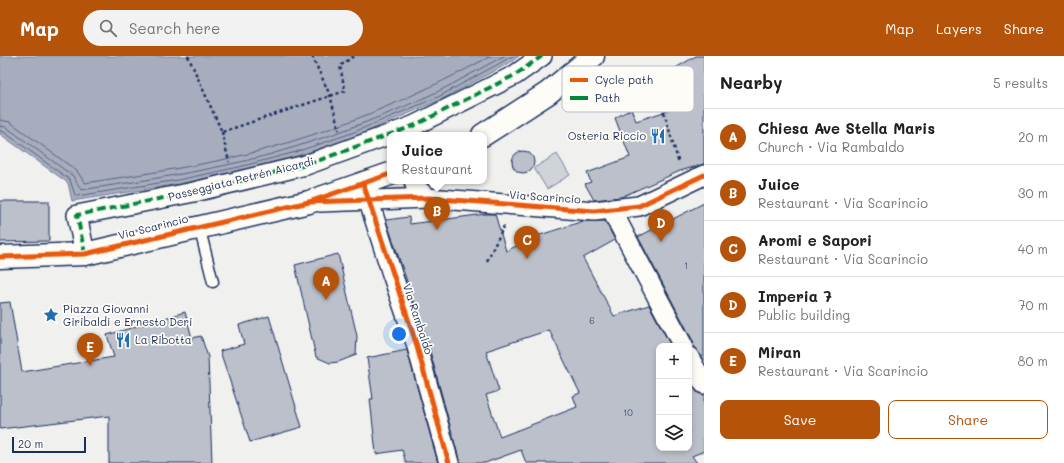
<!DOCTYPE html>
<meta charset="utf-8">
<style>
body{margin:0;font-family:Mali,sans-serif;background:#f2f2f2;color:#202124}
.controls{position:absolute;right:12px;bottom:12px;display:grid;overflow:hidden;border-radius:8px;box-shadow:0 2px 6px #0003}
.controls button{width:36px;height:36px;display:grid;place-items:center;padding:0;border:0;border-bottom:1px solid #e0e0e0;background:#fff;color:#202124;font:20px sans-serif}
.scale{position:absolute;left:12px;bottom:10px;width:74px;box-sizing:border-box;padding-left:4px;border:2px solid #1b2f5e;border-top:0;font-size:11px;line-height:14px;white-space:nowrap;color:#1b2f5e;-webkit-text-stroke:3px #fdfcf7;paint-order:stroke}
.you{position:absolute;left:399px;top:278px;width:14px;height:14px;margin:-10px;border:3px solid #fff;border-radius:50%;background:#1a73e8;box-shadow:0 0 0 6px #1a73e833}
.badge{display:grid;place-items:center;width:26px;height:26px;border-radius:50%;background:#b45309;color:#fff;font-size:13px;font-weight:700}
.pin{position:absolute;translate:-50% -33px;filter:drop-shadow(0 1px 2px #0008)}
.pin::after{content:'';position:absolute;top:21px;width:14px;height:12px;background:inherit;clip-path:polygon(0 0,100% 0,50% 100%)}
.popup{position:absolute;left:387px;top:76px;width:100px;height:52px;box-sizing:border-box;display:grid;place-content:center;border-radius:8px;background:#fff;filter:drop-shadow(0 1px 3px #0005);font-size:13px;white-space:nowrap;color:#757577}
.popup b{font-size:15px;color:#202124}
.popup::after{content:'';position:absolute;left:50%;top:100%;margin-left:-8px;border:8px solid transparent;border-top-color:#fff}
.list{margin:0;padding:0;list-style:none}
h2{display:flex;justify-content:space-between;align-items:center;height:52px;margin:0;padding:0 16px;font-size:17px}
h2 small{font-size:13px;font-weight:400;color:#757577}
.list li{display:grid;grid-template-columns:26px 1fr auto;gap:12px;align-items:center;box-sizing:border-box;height:56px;padding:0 16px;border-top:1px solid #e0e0e0}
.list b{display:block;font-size:15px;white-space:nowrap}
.list p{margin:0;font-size:13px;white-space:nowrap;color:#757577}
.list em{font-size:13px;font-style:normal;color:#757577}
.actions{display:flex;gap:8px;padding:12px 16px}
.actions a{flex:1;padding:9px 0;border:1px solid #b45309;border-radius:8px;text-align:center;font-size:14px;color:#b45309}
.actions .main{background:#b45309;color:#fff}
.icon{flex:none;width:22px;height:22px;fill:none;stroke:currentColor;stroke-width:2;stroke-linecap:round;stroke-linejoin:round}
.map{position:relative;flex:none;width:704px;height:407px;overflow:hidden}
header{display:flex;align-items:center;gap:24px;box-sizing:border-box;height:56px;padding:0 20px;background:#b45309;color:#fff}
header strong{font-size:19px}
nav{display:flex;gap:22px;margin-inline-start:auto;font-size:14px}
.search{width:280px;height:36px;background:#f2f2f2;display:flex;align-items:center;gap:10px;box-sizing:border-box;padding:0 14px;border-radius:22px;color:#757577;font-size:15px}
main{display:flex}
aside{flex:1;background:#fff}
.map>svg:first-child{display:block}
.green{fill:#d0d3d8;stroke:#76819b}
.water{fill:#a7adbd;stroke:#6f7b97}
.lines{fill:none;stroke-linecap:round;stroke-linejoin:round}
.shore{stroke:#536184;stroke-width:1}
.building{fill:#bbc0ca;stroke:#1b2f5e;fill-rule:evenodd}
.lane-casing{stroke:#1b2f5e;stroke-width:13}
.street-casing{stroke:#1b2f5e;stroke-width:22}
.secondary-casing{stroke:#1b2f5e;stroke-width:25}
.path{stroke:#1b2f5e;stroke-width:2.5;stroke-dasharray:3 3;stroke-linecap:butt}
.lane{stroke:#fdfcf7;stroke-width:10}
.street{stroke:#fdfcf7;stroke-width:19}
.secondary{stroke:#fdfcf7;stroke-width:22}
.quiet{stroke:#00873e;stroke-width:4;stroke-dasharray:8 4;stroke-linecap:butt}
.cycleway-casing{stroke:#fdfcf7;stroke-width:8}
.cycleway{stroke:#e8590c;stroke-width:5}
.labels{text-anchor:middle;stroke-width:3.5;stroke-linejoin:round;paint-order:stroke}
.number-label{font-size:9px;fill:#435379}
.poi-label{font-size:11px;fill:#1b2f5e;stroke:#fdfcf7;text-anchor:start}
.street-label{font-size:11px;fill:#1b2f5e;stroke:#fdfcf7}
.key{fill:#fdfcf7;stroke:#b9bec9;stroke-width:1}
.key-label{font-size:11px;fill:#1b2f5e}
</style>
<header>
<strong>Map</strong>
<div class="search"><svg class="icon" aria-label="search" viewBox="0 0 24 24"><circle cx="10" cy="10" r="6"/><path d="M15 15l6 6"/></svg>Search here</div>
<nav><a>Map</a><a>Layers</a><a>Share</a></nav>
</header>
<main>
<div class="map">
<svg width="704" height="407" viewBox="0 0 704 407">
<rect width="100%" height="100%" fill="#f0f0ee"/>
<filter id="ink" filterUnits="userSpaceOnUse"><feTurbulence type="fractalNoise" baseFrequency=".025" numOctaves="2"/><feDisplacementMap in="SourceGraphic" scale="8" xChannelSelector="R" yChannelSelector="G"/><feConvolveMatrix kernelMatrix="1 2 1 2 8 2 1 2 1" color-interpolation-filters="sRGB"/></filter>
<g filter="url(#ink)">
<path class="green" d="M 557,98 L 570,119 L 547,133 L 534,112 Z"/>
<path class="water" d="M 0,0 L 519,0 L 511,6 L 440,44 L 351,82 L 297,100 L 239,115 L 179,128 L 72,145 L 68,127 L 0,78 Z"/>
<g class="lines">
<g class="shore">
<path d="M 0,64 L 10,66 L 77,115 L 85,127 C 155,116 226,107 293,85 C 362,64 428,34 491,0"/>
<path d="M 0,70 L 6,71 L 73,120 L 81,134 C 152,123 226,113 295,91 C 342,76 392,57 437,36 C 459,25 481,12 504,0"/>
<path d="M 0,75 L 4,76 L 70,124 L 75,139 L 77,140 L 178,124 L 239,111 L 296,96 L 349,78 L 438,41 L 513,0"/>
</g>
</g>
<g class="building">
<path d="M 696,0 L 704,0 L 704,108 L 680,115 L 621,141 L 594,144 L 585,128 L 591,126 L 587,117 L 630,101 L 615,62 L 631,53 L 636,65 L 679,51 L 660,21 Z"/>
<circle cx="523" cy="106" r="11"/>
<path d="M 0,145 L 49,145 L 49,185 L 0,186 Z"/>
<path d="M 704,147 L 704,305 L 694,291 L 693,285 L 638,181 Z"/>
<path d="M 485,158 L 495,158 L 506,195 L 537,180 L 562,172 L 583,165 L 605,165 L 615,184 L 583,202 L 614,260 L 649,249 L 671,290 L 659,290 L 659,392 L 689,392 L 689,324 L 698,337 L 704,339 L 704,395 L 692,400 L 697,407 L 526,407 L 521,394 L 485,407 L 460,407 L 427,284 L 386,164 L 409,161 L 410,168 ZM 549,274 L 580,337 L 573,340 L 577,351 L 500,381 L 486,339 L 499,335 L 486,295 Z"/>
<path d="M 338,198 L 357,280 L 356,299 L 338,306 L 330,307 L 316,301 L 295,209 Z"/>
<path d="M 10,246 L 22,316 L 114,301 L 107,279 L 185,256 L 192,282 L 201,280 L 208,301 L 212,407 L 109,407 L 109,360 L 0,373 L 0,247 Z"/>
<path d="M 269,260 L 302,371 L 250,386 L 220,295 L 244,288 L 239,269 Z"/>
<path d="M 407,294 L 438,407 L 406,407 L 402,394 L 376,398 L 370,343 L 373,343 L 367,302 Z"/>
</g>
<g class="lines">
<g class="lane-casing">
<path id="lane" d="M 199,170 L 213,226"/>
</g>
<g class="street-casing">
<g id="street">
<path d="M 414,125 L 416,132 L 428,142"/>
<path d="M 365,133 L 392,218 L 416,287 L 449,407"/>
<path d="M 320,146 L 428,142 L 594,155 L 639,150 L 704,119"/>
<path d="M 611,153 L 683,290"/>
<path d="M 85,198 L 77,159 L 194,136 L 306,109 L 413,70 L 515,19 L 542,0"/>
<path d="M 689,301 L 704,328"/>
</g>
</g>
<g class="secondary-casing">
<g id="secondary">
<path d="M 483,79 L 548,37 L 593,0"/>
<path d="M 0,201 L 85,198 L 309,146 L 390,118"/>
</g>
</g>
<g class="path">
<path d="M 188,0 L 222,76 L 345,35 L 340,10 L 354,0"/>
<path d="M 312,0 L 330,39 L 339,74"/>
<path d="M 664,56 L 679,108"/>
<path d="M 222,76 L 229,106"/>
<path d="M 487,205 L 504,170"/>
</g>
<use href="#lane" class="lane"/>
<use href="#street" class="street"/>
<use href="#secondary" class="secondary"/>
<path class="quiet" d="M 85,198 L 77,159 L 194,136 L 306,109 L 413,70 L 515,19 L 542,0"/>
<g class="cycleway-casing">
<g id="cycleway">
<path d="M 363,127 L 416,287 L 449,407"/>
<path d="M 309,146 L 428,142 L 594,155 L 639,150 L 704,119"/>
<path d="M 0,201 L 85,198 L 309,146 L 390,118"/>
</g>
</g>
<use href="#cycleway" class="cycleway"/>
</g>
</g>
<defs>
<g id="restaurant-bare" transform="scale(1.2)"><path d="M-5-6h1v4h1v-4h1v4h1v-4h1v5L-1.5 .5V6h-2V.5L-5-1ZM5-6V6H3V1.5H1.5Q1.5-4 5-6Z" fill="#1f6fb2" stroke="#fdfcf7" stroke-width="2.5" paint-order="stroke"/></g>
<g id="sight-bare" transform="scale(1.2)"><path d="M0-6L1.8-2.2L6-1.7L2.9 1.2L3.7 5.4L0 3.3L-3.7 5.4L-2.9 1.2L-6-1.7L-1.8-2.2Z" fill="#1f6fb2" stroke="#fdfcf7" stroke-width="2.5" paint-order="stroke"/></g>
</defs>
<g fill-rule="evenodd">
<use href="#restaurant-bare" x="658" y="80"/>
<use href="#sight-bare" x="51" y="259"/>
<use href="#restaurant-bare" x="123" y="284"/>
</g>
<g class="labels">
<g class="number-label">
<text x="686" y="213">1</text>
<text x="592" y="268">6</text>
<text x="628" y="360">10</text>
</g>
<g class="poi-label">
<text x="646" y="84" text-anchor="end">Osteria Riccio</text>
<text x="63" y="257">Piazza Giovanni<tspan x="63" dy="13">Giribaldi e Ernesto Deri</tspan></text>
<text x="135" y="288">La Ribotta</text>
</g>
<g class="street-label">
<text transform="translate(241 123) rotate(-14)" y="4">Passeggiata Petrén Aicardi</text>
<text transform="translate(545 141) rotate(4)" y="4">Via Scarincio</text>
<text transform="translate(153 171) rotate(-14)" y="4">Via Scarincio</text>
<text transform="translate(418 263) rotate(72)" y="4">Via Rambaldo</text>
</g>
</g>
<rect x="562" y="10" width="132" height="46" rx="6" class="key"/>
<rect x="570" y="22" width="18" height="4" fill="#e8590c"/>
<rect x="570" y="40" width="18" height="4" fill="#00873e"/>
<g class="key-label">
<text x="595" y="28">Cycle path</text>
<text x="595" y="46">Path</text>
</g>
</svg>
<div class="controls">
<button>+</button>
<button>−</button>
<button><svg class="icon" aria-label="layers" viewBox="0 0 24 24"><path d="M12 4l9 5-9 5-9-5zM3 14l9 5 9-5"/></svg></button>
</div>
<div class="scale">20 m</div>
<div class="you"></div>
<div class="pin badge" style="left:326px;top:244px">A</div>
<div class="pin badge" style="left:437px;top:174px">B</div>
<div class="popup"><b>Juice</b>Restaurant</div>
<div class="pin badge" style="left:527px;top:203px">C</div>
<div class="pin badge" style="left:661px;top:186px">D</div>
<div class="pin badge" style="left:90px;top:310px">E</div>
</div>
<aside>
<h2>Nearby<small>5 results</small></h2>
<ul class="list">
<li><span class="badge">A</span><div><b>Chiesa Ave Stella Maris</b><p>Church · Via Rambaldo</p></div><em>20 m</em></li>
<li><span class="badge">B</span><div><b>Juice</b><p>Restaurant · Via Scarincio</p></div><em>30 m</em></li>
<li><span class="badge">C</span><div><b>Aromi e Sapori</b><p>Restaurant · Via Scarincio</p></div><em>40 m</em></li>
<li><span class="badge">D</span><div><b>Imperia 7</b><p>Public building</p></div><em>70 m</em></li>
<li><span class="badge">E</span><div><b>Miran</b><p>Restaurant · Via Scarincio</p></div><em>80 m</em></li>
</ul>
<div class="actions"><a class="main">Save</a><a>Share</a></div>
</aside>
</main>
